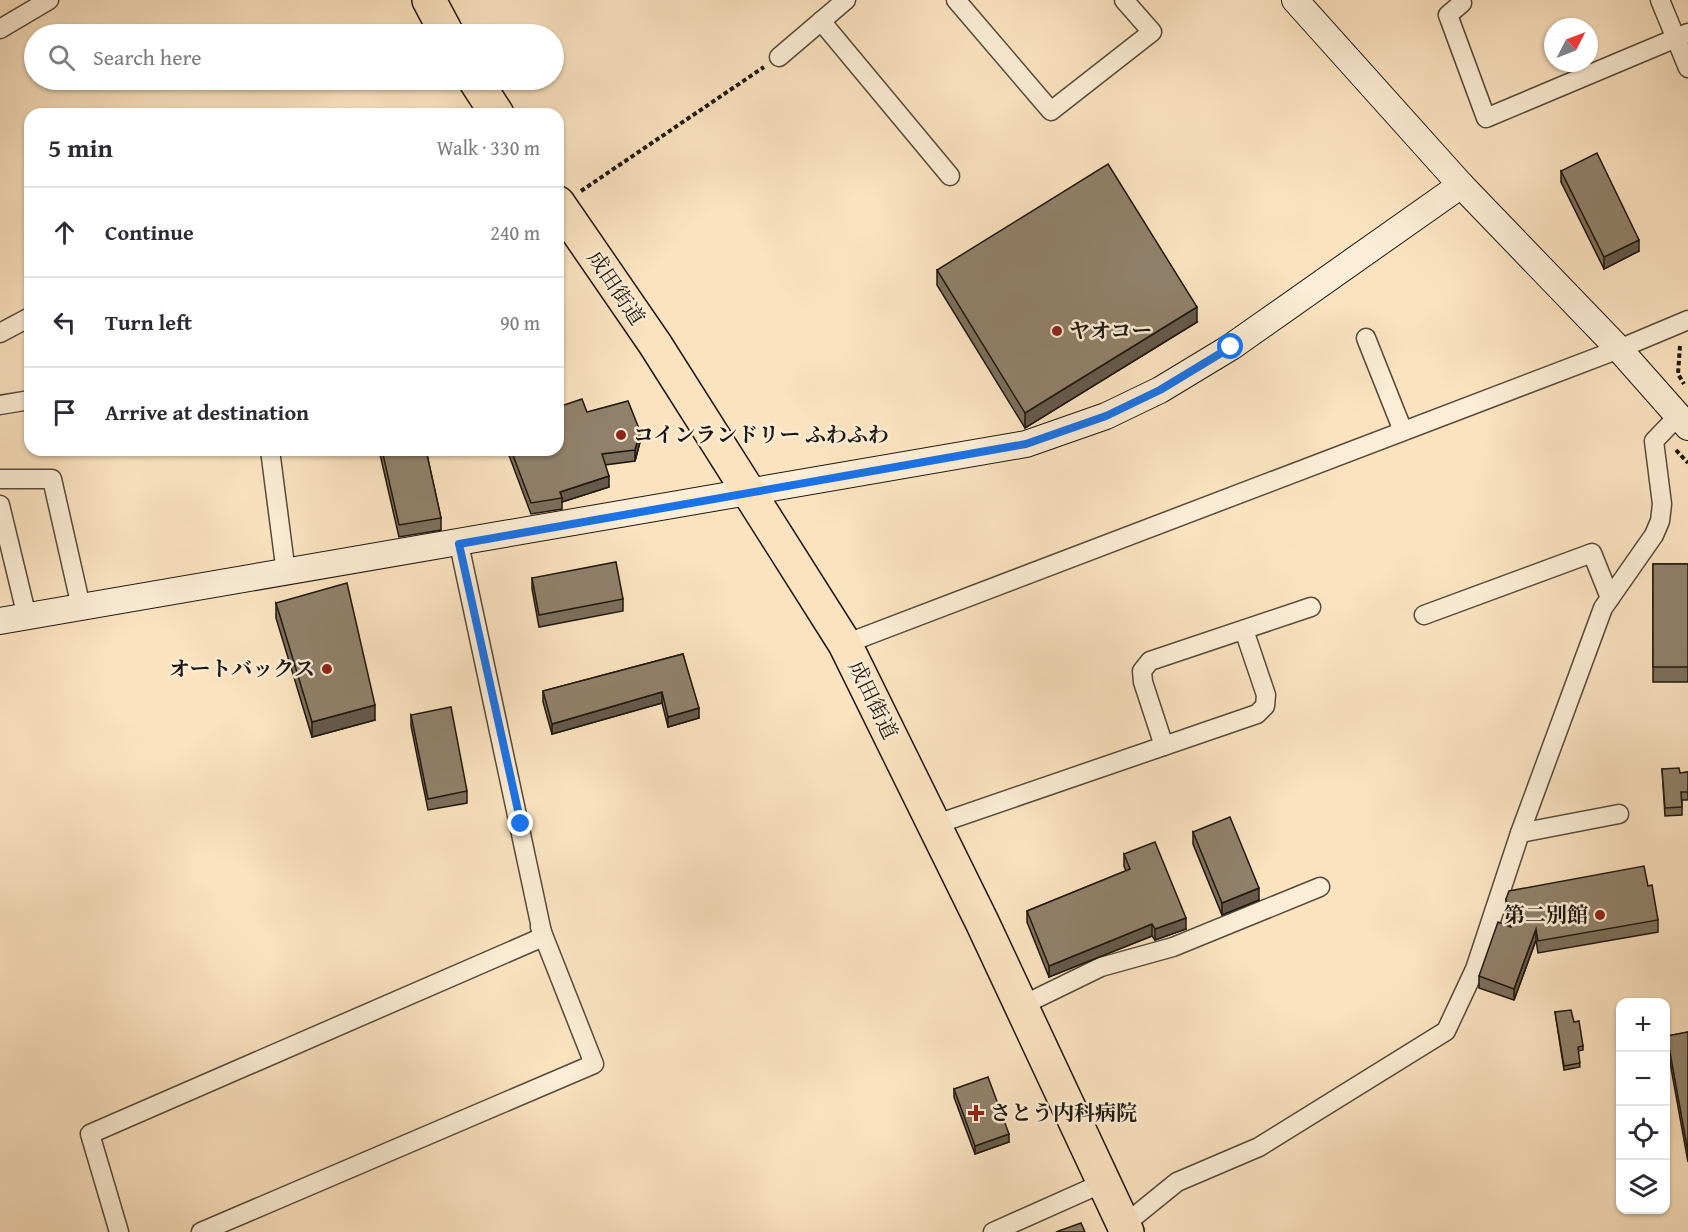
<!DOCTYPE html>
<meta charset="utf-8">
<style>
body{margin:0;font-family:"Gentium Book Plus","Noto Serif JP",serif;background:#f2f2f3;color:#2b2b33}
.controls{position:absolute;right:18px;bottom:18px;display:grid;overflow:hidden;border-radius:12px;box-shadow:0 2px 4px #0004}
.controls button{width:54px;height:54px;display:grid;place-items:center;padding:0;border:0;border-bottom:2px solid #e1e1e2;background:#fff;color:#2b2b33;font:30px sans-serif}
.compass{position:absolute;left:1544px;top:18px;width:54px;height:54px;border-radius:50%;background:#fff;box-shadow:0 2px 4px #0004;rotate:48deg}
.stop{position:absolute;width:18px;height:18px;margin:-14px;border:4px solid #1a73e8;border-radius:50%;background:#fff}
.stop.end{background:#1a73e8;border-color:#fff;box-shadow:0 2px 6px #0008}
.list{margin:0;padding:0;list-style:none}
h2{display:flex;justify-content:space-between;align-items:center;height:78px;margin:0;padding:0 24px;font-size:26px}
h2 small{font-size:20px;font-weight:400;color:#7c7c81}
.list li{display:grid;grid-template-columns:39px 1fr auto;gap:18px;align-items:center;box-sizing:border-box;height:90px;padding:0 24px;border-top:2px solid #e1e1e2}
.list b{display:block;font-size:22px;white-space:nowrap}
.list em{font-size:20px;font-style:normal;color:#7c7c81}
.icon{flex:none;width:33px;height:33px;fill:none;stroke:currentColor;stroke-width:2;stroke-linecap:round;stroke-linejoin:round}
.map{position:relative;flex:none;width:1688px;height:1232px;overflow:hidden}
.search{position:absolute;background:#fff;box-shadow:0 2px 4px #0004;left:24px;top:24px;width:540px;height:66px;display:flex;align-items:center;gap:15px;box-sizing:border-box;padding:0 21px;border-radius:33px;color:#7c7c81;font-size:22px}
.panel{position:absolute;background:#fff;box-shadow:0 2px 4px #0004;left:24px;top:108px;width:540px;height:348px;border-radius:18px}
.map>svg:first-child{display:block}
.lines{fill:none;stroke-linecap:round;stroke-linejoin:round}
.street-casing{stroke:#554a3a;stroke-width:21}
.secondary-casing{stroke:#1e170e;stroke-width:28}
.highway-casing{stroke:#1e170e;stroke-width:36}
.path{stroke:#1e170e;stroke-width:4;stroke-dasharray:4.5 3;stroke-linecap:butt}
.street{stroke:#fcedd6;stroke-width:18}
.secondary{stroke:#fcedd6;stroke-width:26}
.highway{stroke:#fbe3c0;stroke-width:33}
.wall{fill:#7d6f5c;stroke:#1e170e;stroke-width:1.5}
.shaded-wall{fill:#665a4b;stroke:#1e170e;stroke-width:1.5}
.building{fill:#91816b;stroke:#1e170e;stroke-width:1.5}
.route{stroke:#1a73e8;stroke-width:8}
.poi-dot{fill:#8f2418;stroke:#fcedd6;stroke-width:2}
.labels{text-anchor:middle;stroke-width:5;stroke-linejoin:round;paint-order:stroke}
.street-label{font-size:21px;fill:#1e170e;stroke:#fcedd6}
.poi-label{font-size:21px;font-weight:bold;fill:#1e170e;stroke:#fcedd6;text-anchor:start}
</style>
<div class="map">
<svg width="1688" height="1232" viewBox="0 0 1688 1232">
<rect width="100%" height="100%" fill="#fbe3c0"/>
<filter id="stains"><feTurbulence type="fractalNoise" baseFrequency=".00333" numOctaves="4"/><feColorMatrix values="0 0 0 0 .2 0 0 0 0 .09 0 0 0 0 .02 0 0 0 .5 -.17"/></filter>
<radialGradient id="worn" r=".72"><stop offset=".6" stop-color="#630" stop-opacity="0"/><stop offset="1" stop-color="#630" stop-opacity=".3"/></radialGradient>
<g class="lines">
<g class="street-casing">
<g id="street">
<path d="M 956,0 L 1051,111 L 1152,32 L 1124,0"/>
<path d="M 1660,0 L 1688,68"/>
<path d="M 1462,3 L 1448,15 L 1486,118 L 1688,33"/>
<path d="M 821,21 L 950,176"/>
<path d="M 0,29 L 49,0"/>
<path d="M 779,57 L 846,0"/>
<path d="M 0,333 L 30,317"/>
<path d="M 1366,338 L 1403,431"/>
<path d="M 0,405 L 30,400"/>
<path d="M 270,450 L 286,573"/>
<path d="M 0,479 L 52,479 L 81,607"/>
<path d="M 0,505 L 27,617"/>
<path d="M 1424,615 L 1592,553 L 1610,598"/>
<path d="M 845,644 L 1619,349 L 1688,320"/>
<path d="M 1164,746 L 1143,682 L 1142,671 L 1150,661 L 1311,607"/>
<path d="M 934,825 L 1257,714 L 1265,706 L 1266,695 L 1244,630"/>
<path d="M 1520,833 L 1619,814"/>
<path d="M 1021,1006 L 1101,967 L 1173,947 L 1320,887"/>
<path d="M 1124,1225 L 1177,1182 L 1259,1147 L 1446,1031 L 1475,969 L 1520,833 L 1603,608 L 1654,535 L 1660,521 L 1662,504 L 1654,441 L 1678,416"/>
<path d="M 119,1232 L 90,1134 L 543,937 L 459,544"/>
<path d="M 201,1232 L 594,1064 L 540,927"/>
<path d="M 993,1232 L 1105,1182"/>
</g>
</g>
<g class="secondary-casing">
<g id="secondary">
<path d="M 1295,0 L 1461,185 L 1619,349 L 1688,427"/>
<path d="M 0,621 L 1026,444 L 1106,416 L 1160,390 L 1231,347 L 1461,185"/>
</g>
</g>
<g class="highway-casing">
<g id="highway">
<path d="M 429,0 L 447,34"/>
<path d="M 475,80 L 497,114"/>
<path d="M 558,203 L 655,344 L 845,644 L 982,922 L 1127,1232"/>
</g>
</g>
<g class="path">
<path d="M 581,191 L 764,67"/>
<path d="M 1680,346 L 1678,374 L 1684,384"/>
<path d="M 1676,450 L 1688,463"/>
</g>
<use href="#street" class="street"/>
<use href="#secondary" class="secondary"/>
<use href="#highway" class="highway"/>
</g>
<g class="wall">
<path d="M 1561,171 L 1639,251 L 1604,269 L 1561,182 Z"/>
<path d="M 937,270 L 1197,322 L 1025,428 L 937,285 Z"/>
<path d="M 587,412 L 640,442 L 635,461 L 605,465 L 609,487 L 562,502 L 562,509 L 531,514 L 507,450 L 558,450 Z"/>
<path d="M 379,450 L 426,450 L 441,518 L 441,530 L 399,537 Z"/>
<rect x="1653" y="564" width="35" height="118"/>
<path d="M 532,578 L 623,599 L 623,611 L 539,627 L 532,589 Z"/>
<path d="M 276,603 L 375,720 L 312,737 L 276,618 Z"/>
<path d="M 683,654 L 699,718 L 668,727 L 662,703 L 552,734 L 543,702 L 543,691 Z"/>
<path d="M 411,715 L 467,791 L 467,803 L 428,810 L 411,726 Z"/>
<path d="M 1662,769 L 1680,773 L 1688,772 L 1688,800 L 1682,800 L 1682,815 L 1665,816 Z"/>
<path d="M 1193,832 L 1259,900 L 1222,915 L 1193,844 Z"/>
<path d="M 1124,854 L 1186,929 L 1155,940 L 1152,936 L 1049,977 L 1027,922 L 1027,911 L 1126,871 L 1124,866 Z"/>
<path d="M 1648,886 L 1658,920 L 1658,932 L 1538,953 L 1536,940 L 1514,1000 L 1479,988 L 1479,976 L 1509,926 L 1506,910 L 1506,899 Z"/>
<path d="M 1555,1012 L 1574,1022 L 1583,1046 L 1583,1050 L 1578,1051 L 1580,1067 L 1564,1070 Z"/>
<path d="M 1688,1032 L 1688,1162 L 1667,1046 L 1667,1036 Z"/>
<path d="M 954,1089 L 1009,1142 L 975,1154 L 954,1097 Z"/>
</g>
<g class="shaded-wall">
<path d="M 1639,240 L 1639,251 L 1604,269 L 1604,257 Z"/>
<path d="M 1197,307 L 1197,322 L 1025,428 L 1025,413 Z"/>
<path d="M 640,431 L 640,442 L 635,461 L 635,450 Z"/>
<path d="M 609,476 L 609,487 L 562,502 L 562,498 L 560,492 Z"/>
<path d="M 662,692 L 662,703 L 552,734 L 552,724 Z"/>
<path d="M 375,705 L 375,720 L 312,737 L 312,722 Z"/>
<path d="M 699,708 L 699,718 L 668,727 L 668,717 Z"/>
<path d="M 1259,888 L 1259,900 L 1222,915 L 1222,903 Z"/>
<path d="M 1186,918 L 1186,929 L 1155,940 L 1155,929 Z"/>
<path d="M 1152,924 L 1152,936 L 1049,977 L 1049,966 Z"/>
<path d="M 1536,929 L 1536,940 L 1514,1000 L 1514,989 Z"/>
<path d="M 1009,1134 L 1009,1142 L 975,1154 L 975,1146 Z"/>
</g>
<g class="building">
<path d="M 1597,153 L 1639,240 L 1604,257 L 1561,171 Z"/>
<path d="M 1108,164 L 1197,307 L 1025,413 L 937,270 Z"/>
<path d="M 582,399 L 587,412 L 628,401 L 640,431 L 635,450 L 602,454 L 609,476 L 560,492 L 562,498 L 531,503 L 511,450 L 558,450 L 558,407 Z"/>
<path d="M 382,450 L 426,450 L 441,518 L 399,525 Z"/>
<path d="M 616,562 L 623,599 L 539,615 L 532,578 Z"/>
<rect x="1653" y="564" width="35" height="103"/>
<path d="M 347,583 L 375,705 L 312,722 L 276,603 Z"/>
<path d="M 683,654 L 699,708 L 668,717 L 662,692 L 552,724 L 543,691 Z"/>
<path d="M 451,707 L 467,791 L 428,799 L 411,715 Z"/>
<path d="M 1679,768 L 1680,773 L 1688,772 L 1688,792 L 1681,792 L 1682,807 L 1665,808 L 1662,769 Z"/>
<path d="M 1230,817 L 1259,888 L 1222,903 L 1193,832 Z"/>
<path d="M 1155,842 L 1186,918 L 1155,929 L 1152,924 L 1049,966 L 1027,911 L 1130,869 L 1124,854 Z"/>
<path d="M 1644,866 L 1648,886 L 1652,885 L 1658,920 L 1538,941 L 1536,929 L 1514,989 L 1479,976 L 1498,922 L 1511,927 L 1506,899 L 1509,891 Z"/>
<path d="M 1571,1010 L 1574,1022 L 1579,1021 L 1583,1046 L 1578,1047 L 1580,1063 L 1564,1066 L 1555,1012 Z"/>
<path d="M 1688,1032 L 1688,1152 L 1667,1036 Z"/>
<path d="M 988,1077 L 1009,1134 L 975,1146 L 954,1089 Z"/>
<path d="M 1081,1223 L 1085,1232 L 1056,1232 Z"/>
</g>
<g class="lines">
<path class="route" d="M 521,824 L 459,544 L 1026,444 L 1106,416 L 1160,390 L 1231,347"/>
</g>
<g class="poi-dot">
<circle cx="1057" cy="331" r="6"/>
<circle cx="621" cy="435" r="6"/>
<circle cx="327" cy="669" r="6"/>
<circle cx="1600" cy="915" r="6"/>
<path d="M973 1104h6v6h6v6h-6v6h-6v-6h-6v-6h6z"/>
</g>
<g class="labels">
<g class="street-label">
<text transform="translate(616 288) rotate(56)" y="7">成田街道</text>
<text transform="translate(873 700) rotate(64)" y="7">成田街道</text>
</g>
<g class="poi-label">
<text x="1069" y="338">ヤオコー</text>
<text x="633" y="442">コインランドリー ふわふわ</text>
<text x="315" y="676" text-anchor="end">オートバックス</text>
<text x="1588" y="922" text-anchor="end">第二別館</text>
<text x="990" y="1120">さとう内科病院</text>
</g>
</g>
<rect width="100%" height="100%" filter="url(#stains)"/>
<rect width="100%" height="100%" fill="url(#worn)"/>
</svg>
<div class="controls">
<button>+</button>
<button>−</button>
<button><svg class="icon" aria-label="locate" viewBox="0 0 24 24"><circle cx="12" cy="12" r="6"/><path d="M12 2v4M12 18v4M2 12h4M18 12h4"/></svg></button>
<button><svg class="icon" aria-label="layers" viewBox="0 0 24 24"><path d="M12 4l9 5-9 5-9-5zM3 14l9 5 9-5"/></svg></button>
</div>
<svg class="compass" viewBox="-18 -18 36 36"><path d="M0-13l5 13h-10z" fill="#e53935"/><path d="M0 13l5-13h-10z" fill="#7c7c81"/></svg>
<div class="stop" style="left:1231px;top:347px"></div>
<div class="stop end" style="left:521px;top:824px"></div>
<div class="search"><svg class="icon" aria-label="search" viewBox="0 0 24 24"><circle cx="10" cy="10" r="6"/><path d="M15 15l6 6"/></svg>Search here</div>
<section class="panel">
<h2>5 min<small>Walk · 330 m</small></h2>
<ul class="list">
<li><svg class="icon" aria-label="ahead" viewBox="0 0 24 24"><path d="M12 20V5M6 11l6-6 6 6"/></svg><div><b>Continue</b></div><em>240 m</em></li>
<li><svg class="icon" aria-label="left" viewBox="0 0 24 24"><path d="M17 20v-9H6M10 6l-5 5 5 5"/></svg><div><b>Turn left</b></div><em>90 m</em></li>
<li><svg class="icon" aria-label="arrive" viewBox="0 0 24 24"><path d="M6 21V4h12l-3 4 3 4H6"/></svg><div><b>Arrive at destination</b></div></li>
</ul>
</section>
</div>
